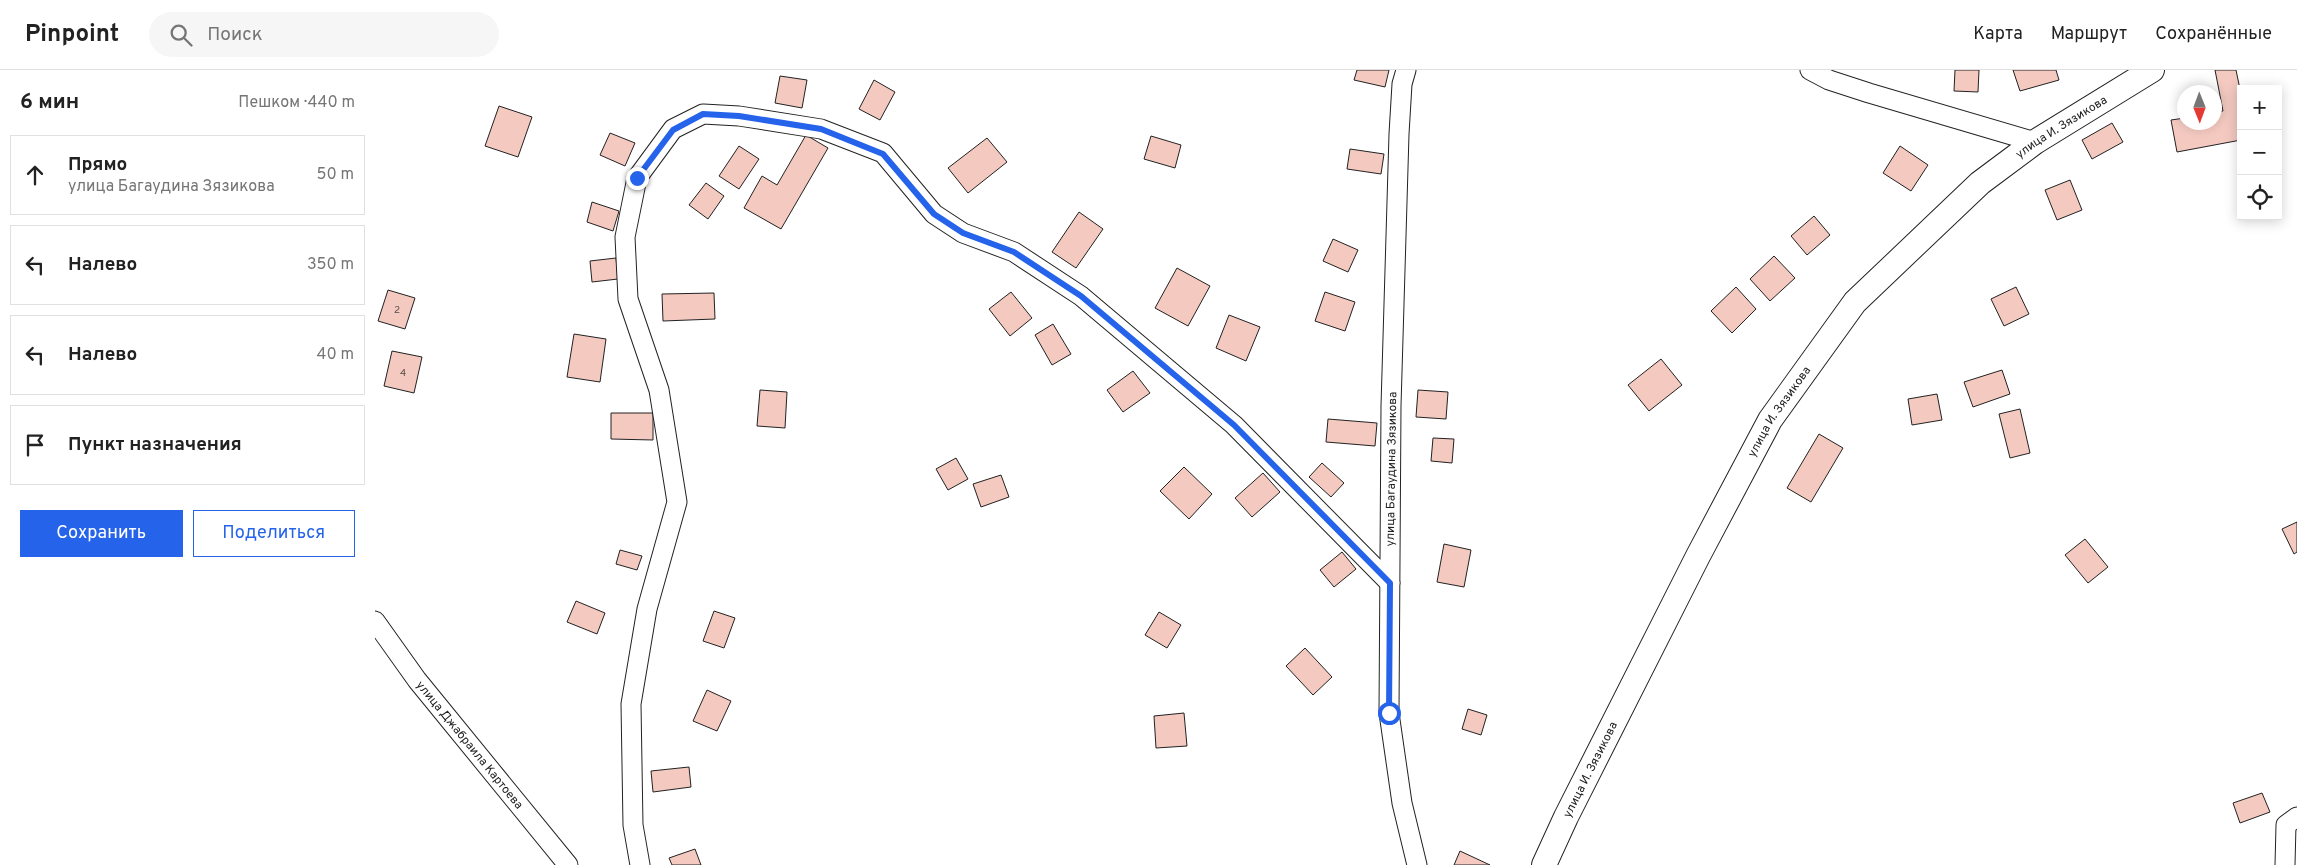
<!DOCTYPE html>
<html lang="ru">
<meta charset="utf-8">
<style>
body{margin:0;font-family:Overpass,sans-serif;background:#f6f6f6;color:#222}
.controls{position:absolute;right:15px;top:15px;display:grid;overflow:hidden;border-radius:0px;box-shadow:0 2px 12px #0003}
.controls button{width:45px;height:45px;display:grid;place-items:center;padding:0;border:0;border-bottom:1px solid #e0e0e0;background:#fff;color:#222;font:25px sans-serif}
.compass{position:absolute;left:1802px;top:15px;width:45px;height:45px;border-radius:50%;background:#fff;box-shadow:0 2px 12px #0003;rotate:179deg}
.stop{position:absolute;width:15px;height:15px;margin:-11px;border:4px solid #2563eb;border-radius:50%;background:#fff}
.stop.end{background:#2563eb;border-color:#fff;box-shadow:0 1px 5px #0008}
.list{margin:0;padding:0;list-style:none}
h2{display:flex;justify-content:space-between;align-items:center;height:65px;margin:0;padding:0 20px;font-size:21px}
h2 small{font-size:16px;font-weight:400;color:#767676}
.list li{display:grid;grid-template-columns:32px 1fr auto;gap:15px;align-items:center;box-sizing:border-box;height:80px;margin:0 10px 10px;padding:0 10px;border:1px solid #e0e0e0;border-radius:0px}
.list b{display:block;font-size:19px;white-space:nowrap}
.list p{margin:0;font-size:16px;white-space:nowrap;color:#767676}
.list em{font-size:16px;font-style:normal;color:#767676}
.actions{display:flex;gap:10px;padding:15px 20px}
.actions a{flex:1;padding:11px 0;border:1px solid #2563eb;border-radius:0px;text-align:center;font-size:18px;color:#2563eb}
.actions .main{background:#2563eb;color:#fff}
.icon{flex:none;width:28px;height:28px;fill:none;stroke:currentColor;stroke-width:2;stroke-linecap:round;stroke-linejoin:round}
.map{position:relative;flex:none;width:1922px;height:795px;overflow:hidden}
header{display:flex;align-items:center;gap:30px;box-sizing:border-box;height:70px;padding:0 25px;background:#fff;border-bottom:1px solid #e0e0e0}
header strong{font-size:24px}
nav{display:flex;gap:28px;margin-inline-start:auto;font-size:18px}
.search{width:350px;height:45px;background:#f6f6f6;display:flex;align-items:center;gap:12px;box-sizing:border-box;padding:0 18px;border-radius:28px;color:#767676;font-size:19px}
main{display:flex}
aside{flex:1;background:#fff}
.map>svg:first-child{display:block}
.building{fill:#f3c9c0;stroke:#222}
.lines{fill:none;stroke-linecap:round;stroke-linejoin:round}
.minor-casing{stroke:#222;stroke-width:21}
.major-casing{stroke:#222;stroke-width:26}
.minor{stroke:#fff;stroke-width:19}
.major{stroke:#fff;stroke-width:24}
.route{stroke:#2563eb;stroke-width:6}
.labels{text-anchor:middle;stroke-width:4;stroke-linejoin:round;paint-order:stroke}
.number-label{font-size:10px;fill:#564c4a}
.street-label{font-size:12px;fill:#222;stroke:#fff}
</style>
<header>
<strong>Pinpoint</strong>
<div class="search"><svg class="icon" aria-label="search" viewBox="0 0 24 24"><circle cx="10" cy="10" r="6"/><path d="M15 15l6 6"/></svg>Поиск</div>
<nav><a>Карта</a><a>Маршрут</a><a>Сохранённые</a></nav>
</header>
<main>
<aside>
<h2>6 мин<small>Пешком · 440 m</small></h2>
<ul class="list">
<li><svg class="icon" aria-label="ahead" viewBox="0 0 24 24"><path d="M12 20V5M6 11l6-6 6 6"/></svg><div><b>Прямо</b><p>улица Багаудина Зязикова</p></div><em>50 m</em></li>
<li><svg class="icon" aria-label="left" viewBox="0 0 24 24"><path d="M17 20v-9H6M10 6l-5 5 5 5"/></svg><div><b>Налево</b></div><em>350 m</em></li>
<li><svg class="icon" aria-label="left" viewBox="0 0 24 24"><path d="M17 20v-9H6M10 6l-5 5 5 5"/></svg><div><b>Налево</b></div><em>40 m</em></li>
<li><svg class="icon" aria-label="arrive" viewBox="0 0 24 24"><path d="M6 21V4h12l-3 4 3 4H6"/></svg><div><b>Пункт назначения</b></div></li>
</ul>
<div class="actions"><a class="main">Сохранить</a><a>Поделиться</a></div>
</aside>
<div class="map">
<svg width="1922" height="795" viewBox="0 0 1922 795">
<rect width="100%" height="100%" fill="#fff"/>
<g class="building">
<path d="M 982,0 L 1014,0 L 1010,17 L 979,10 Z"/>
<path d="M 1580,0 L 1604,0 L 1603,22 L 1579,21 Z"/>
<path d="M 1638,0 L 1681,0 L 1684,10 L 1645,21 Z"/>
<path d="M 1840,0 L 1861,0 L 1866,24 L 1866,70 L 1802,82 L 1796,50 L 1810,48 L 1810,52 L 1840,52 L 1840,42 L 1848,41 Z"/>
<path d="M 405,6 L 432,10 L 427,38 L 400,33 Z"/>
<path d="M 499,10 L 520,22 L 505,50 L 484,39 Z"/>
<path d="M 124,36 L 157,47 L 143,87 L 110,76 Z"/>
<path d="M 1737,53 L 1748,72 L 1717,89 L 1707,70 Z"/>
<path d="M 235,63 L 260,73 L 250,96 L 225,85 Z"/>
<path d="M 431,65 L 453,78 L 406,159 L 369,138 L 387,106 L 402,115 Z"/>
<path d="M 776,66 L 806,75 L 800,98 L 769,89 Z"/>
<path d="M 612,68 L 632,92 L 593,123 L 573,98 Z"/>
<path d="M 364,76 L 384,89 L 364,119 L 344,106 Z"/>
<path d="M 1525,76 L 1553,95 L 1536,121 L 1508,103 Z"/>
<path d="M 975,79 L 1009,84 L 1006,104 L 972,99 Z"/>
<path d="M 1695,110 L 1707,140 L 1682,150 L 1670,120 Z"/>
<path d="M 331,113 L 349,126 L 333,149 L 314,135 Z"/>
<path d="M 217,132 L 244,141 L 238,161 L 212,152 Z"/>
<path d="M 704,142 L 728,159 L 701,198 L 677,182 Z"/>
<path d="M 1439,146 L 1455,165 L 1432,185 L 1416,166 Z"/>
<path d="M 958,169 L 983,180 L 973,202 L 948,191 Z"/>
<path d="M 1399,186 L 1420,208 L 1395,231 L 1375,209 Z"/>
<path d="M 241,188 L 243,209 L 217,212 L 215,191 Z"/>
<path d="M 802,198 L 835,216 L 813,256 L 780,238 Z"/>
<path d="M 1361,217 L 1381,239 L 1357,263 L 1336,241 Z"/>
<path d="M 1641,217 L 1654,244 L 1629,256 L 1616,229 Z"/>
<path d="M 13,220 L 40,228 L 30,259 L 3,251 Z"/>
<path d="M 636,222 L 657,248 L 635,266 L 614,239 Z"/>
<path d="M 950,222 L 980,232 L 970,261 L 940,251 Z"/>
<path d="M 339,223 L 340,249 L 288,251 L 287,224 Z"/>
<path d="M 854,245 L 885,257 L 871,291 L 841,278 Z"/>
<path d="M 678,254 L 696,284 L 677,295 L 660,265 Z"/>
<path d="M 199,264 L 231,269 L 225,312 L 192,307 Z"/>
<path d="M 17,281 L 47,287 L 39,323 L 9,316 Z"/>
<path d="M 1286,289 L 1307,315 L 1274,341 L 1253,315 Z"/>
<path d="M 1627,300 L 1635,324 L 1598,337 L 1589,312 Z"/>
<path d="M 758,301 L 775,323 L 748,342 L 732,320 Z"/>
<path d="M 385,320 L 412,322 L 410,358 L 382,356 Z"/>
<path d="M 1043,320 L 1073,322 L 1071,349 L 1041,347 Z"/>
<path d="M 1562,324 L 1567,350 L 1537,355 L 1533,329 Z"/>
<path d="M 1645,339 L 1655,383 L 1635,388 L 1624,344 Z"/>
<path d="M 236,343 L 278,343 L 278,370 L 236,369 Z"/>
<path d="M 953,349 L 1002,353 L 1000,376 L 951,372 Z"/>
<path d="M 1444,364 L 1468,378 L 1436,432 L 1412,418 Z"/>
<path d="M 1058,368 L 1079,369 L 1077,393 L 1056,391 Z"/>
<path d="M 581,388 L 593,409 L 573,420 L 561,399 Z"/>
<path d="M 947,393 L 969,413 L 956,427 L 934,407 Z"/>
<path d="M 809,397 L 837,424 L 814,449 L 785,421 Z"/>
<path d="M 888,403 L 905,422 L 877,447 L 860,428 Z"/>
<path d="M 626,405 L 634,427 L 606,437 L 598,414 Z"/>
<path d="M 1922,452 L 1922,482 L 1919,484 L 1907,459 Z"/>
<path d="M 1710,469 L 1733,497 L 1713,513 L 1690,485 Z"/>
<path d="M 1069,474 L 1096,480 L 1089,517 L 1062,512 Z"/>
<path d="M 245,480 L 267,486 L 262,500 L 241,494 Z"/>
<path d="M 967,482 L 981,499 L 959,517 L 945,500 Z"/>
<path d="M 201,531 L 230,543 L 222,564 L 192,552 Z"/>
<path d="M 339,541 L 360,548 L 349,578 L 328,571 Z"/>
<path d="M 784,542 L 806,555 L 792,578 L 770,565 Z"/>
<path d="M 930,578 L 957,607 L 938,625 L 911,596 Z"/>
<path d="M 332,620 L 356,631 L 342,661 L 318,651 Z"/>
<path d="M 1093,639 L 1112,645 L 1106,665 L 1087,659 Z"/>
<path d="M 809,643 L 812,676 L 781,678 L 779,646 Z"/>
<path d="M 314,697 L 316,717 L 278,722 L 276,701 Z"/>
<path d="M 1887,723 L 1895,742 L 1865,753 L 1858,733 Z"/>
<path d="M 320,779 L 326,795 L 297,795 L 294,788 Z"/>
<path d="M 1085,781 L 1115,795 L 1079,795 Z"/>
</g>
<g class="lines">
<g class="minor-casing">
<g id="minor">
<path d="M 1031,0 L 1027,14 L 1024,64 L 1016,336 L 1014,643 L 1027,733 L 1042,795"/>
<path d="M 1435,0 L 1454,10 L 1494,23 L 1660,72"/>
<path id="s1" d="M 0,551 L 42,610 L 193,795"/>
<path d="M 265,795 L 258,755 L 256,634 L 272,539 L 302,432 L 284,320 L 253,229 L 250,167 L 262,108 L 298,59 L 328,44 L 364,46 L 446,59 L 508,83 L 559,144 L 588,163 L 639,182 L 706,226 L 859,355 L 1015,513"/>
<path d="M 1910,795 L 1911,755 L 1922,747"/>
</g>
</g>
<g class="major-casing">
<g id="major">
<path id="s2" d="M 1169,795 L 1191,747 L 1323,486 L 1395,350 L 1480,232 L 1605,113 L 1660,72 L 1777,0"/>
</g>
</g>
<use href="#minor" class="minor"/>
<use href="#major" class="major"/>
</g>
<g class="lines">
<path class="route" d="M 262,108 L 298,60 L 328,44 L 364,46 L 446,59 L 508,84 L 559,144 L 588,163 L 639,182 L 706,226 L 859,355 L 1015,513 L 1014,643"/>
</g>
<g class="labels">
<g class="number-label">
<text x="22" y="243">2</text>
<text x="28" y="306">4</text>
</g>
<g class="street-label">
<text dy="4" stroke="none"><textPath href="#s2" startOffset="916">улица И. Зязикова</textPath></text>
<text dy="4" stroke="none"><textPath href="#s2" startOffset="511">улица И. Зязикова</textPath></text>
<text transform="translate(1016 399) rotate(-89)" y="4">улица Багаудина Зязикова</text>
<text dy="4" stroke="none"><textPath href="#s1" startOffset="156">улица Джабраила Картоева</textPath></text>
<text dy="4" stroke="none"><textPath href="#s2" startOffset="106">улица И. Зязикова</textPath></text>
</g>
</g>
</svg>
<div class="controls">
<button>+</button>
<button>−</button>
<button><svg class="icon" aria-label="locate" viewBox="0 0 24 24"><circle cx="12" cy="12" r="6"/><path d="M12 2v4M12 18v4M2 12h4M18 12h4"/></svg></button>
</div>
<svg class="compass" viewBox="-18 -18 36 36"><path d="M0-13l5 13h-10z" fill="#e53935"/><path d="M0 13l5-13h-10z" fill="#767676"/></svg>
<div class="stop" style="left:1014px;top:643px"></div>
<div class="stop end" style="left:262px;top:108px"></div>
</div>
</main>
